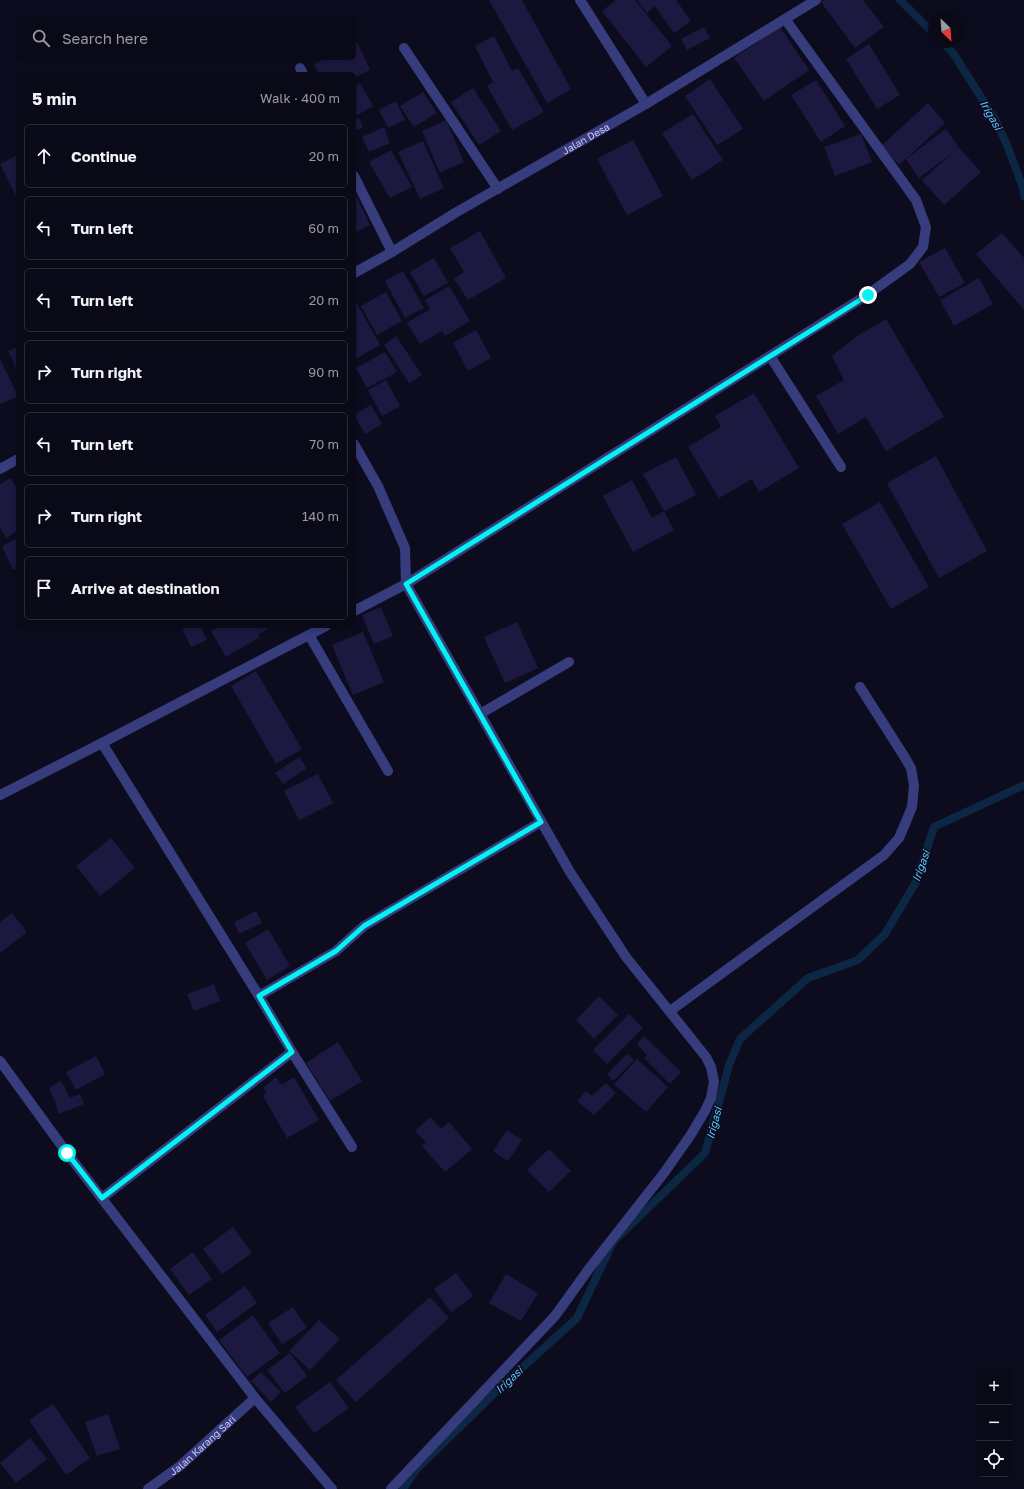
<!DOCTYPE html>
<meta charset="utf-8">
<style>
body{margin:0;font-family:"Golos Text",sans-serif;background:#131220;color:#f1f3f6}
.controls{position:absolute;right:12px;bottom:12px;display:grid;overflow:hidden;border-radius:6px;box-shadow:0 2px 6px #0003}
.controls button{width:36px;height:36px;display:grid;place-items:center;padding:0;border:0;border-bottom:1px solid #2a2a36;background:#0a0917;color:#f1f3f6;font:20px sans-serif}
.compass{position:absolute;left:928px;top:12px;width:36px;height:36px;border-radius:50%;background:#0a0917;box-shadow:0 2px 6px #0003;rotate:155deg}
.stop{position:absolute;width:12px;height:12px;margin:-9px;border:3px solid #02f3f2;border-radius:50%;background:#fff}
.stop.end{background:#02f3f2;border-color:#fff;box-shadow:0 1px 4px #0008}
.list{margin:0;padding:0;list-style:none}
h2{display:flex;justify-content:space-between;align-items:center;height:52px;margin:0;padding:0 16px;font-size:17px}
h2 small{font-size:13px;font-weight:400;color:#999aa1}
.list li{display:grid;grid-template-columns:26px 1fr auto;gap:12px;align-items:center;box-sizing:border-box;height:64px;margin:0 8px 8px;padding:0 8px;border:1px solid #2a2a36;border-radius:6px}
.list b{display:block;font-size:15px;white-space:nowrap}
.list em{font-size:13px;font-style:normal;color:#999aa1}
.icon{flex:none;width:22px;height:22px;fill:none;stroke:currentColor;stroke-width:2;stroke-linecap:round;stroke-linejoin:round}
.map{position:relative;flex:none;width:1024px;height:1489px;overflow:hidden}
.search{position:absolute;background:#0a0917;box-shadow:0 2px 6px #0003;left:16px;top:16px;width:340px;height:44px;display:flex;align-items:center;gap:10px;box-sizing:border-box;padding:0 14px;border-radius:6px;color:#999aa1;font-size:15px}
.panel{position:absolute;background:#0a0917;box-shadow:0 2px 6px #0003;left:16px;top:72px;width:340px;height:556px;border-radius:6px}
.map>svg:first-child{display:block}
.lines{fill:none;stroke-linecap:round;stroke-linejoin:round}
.stream{stroke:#0c2743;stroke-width:8}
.building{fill:#1c183f}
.lane{stroke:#373c7d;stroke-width:10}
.street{stroke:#373c7d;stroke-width:10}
.route{stroke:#02f3f2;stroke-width:5}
.labels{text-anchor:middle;stroke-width:3.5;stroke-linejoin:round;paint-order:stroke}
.street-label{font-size:10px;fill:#cbcaff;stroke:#0d0c1f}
.water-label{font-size:11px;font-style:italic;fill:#59c3fe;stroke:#0d0c1f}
</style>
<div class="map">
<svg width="1024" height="1489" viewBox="0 0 1024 1489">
<rect width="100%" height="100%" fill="#0d0c1f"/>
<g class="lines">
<g class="stream">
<path d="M 900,0 L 934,34"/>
<path d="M 942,42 L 953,53 L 995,119 L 1007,145 L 1023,188 L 1024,196"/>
<path d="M 403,1489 L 416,1470 L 501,1387 L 577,1318 L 613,1242 L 705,1153 L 729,1065 L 740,1039 L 808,978 L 858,960 L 885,934 L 916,882 L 934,827 L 1024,785"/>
</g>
</g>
<g class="building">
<path d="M 489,0 L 522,0 L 571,89 L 547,103 Z"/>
<path d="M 616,0 L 635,0 L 672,46 L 646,67 L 602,11 Z"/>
<path d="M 637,0 L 676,0 L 691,21 L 674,33 L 655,6 L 647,13 Z"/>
<path d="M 824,0 L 863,0 L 884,27 L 855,48 L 821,2 Z"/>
<path d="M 704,27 L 710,38 L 687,50 L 681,39 Z"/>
<path d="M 780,27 L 809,70 L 764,101 L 734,58 Z"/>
<path d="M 494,36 L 512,71 L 518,68 L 544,112 L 512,130 L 487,86 L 493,82 L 475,46 Z"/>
<path d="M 357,42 L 370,70 L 354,78 L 354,74 L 319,74 L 314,64 L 326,58 L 354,58 L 354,44 Z"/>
<path d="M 869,44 L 900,95 L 877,109 L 846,59 Z"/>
<path d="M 710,79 L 743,129 L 717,145 L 685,96 Z"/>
<path d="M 816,80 L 845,126 L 821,142 L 791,95 Z"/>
<path d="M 360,83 L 373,106 L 354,117 L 354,87 Z"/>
<path d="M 473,88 L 501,131 L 479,145 L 451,102 Z"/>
<path d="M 423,92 L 437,113 L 414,127 L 400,106 Z"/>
<path d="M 396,101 L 405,120 L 388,128 L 379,110 Z"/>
<path d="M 928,103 L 945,123 L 899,165 L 881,146 Z"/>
<path d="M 693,114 L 723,160 L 692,180 L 662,133 Z"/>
<path d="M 359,118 L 363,127 L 354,131 L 354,120 Z"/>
<path d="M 446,120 L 464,162 L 440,173 L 422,131 Z"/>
<path d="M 384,127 L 390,143 L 369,152 L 362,137 Z"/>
<path d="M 946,129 L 959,148 L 981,172 L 944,205 L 922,180 L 956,150 L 919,178 L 906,159 Z"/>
<path d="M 861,134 L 872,162 L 835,176 L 824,147 Z"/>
<path d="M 633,140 L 663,196 L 627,215 L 597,159 Z"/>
<path d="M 423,141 L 444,188 L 420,199 L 398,152 Z"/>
<path d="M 391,150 L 412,187 L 390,198 L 369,162 Z"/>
<path d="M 18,155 L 18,200 L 0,164 Z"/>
<path d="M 354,191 L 370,225 L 354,233 Z"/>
<path d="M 480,231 L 506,278 L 468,300 L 454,279 L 464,272 L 450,248 Z"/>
<path d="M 1002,233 L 1024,258 L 1024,310 L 976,254 Z"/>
<path d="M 945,248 L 965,283 L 939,297 L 919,262 Z"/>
<path d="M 434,258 L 448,283 L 424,296 L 410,272 Z"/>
<path d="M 403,271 L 424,308 L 405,318 L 385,281 Z"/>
<path d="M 979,278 L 993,304 L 954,326 L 940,300 Z"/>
<path d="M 449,286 L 470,321 L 445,336 L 442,331 L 420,344 L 407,323 L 430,309 L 425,300 Z"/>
<path d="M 386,292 L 402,321 L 377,335 L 361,306 Z"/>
<path d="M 355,300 L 380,345 L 354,360 L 354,301 Z"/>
<path d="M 886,319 L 944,417 L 886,451 L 866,417 L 838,434 L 816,396 L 844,380 L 832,356 L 857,336 Z"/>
<path d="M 476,330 L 491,358 L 468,371 L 453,343 Z"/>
<path d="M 396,336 L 422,375 L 409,383 L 384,345 Z"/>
<path d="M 18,347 L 18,372 L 8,351 Z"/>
<path d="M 385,352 L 397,372 L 367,388 L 356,368 Z"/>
<path d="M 0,359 L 18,396 L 0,404 Z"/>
<path d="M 386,380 L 400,406 L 382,416 L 368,390 Z"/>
<path d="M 754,393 L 799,468 L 759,492 L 752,479 L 719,498 L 688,447 L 721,427 L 715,416 Z"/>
<path d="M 371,405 L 382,424 L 365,434 L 354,415 Z"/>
<path d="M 936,456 L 987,551 L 939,578 L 887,483 Z"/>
<path d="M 676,457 L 696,495 L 664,511 L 643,474 Z"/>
<path d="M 11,478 L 18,491 L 18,531 L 6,538 L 0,527 L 0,484 Z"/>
<path d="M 632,480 L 652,518 L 664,511 L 674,530 L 633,552 L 603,496 Z"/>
<path d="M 880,502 L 929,587 L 891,609 L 842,524 Z"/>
<path d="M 18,538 L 18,568 L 13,570 L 2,546 Z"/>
<path d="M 381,607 L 393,636 L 374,644 L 362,615 Z"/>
<path d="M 517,622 L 538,668 L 505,683 L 484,637 Z"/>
<path d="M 181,626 L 200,626 L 207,640 L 191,647 Z"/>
<path d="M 220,626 L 267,626 L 268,629 L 258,634 L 260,637 L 226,657 L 211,631 Z"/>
<path d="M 363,632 L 384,682 L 353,695 L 332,645 Z"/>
<path d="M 256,671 L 302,749 L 276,764 L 231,686 Z"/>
<path d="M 299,757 L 307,768 L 283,784 L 275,773 Z"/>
<path d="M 318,774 L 333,803 L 299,820 L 284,791 Z"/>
<path d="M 111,838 L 135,868 L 100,896 L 76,866 Z"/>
<path d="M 256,911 L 262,923 L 239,934 L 234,922 Z"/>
<path d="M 12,913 L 27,932 L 0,953 L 0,922 Z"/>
<path d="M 268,929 L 290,966 L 267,980 L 245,943 Z"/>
<path d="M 214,984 L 220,1001 L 194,1011 L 187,994 Z"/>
<path d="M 599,996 L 618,1015 L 594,1039 L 576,1020 Z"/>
<path d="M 629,1014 L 643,1028 L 607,1064 L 593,1050 Z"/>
<path d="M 644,1036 L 681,1072 L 670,1084 L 644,1058 L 647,1055 L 637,1044 Z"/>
<path d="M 338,1042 L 362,1081 L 330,1101 L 306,1063 Z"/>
<path d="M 627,1054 L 634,1060 L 613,1081 L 607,1074 Z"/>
<path d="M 96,1056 L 105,1074 L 76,1090 L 66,1072 Z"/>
<path d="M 637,1059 L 668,1087 L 646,1112 L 614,1084 Z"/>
<path d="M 276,1077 L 282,1085 L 294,1077 L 319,1120 L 287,1138 L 263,1096 L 267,1093 L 263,1088 Z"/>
<path d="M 61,1081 L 70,1098 L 80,1094 L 84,1104 L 59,1114 L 55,1104 L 56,1104 L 49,1088 Z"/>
<path d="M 606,1083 L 616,1093 L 594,1115 L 577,1101 L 586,1091 L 592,1096 Z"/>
<path d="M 430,1117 L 441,1129 L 449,1122 L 472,1149 L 445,1172 L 422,1146 L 426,1142 L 415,1131 Z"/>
<path d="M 507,1130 L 522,1140 L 508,1161 L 493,1151 Z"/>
<path d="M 549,1149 L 571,1171 L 549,1192 L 527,1170 Z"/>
<path d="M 233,1227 L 252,1253 L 222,1274 L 203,1249 Z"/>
<path d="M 193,1252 L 212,1279 L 189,1295 L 170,1269 Z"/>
<path d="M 456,1273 L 473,1296 L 451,1312 L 434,1289 Z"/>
<path d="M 506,1274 L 538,1293 L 521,1321 L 489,1303 Z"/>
<path d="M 245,1286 L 257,1303 L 217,1332 L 205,1315 Z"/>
<path d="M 430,1297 L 449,1318 L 356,1402 L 336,1380 Z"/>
<path d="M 293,1307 L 307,1328 L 282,1344 L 268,1323 Z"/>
<path d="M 253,1315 L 280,1353 L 247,1377 L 219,1340 Z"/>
<path d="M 319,1320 L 340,1339 L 310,1370 L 289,1351 Z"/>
<path d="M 290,1353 L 307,1376 L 285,1393 L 267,1370 Z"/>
<path d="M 261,1372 L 281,1392 L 271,1402 L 251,1381 Z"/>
<path d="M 330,1382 L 349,1408 L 314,1433 L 295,1407 Z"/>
<path d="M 53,1404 L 90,1458 L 66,1475 L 29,1420 Z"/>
<path d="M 108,1414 L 120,1449 L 97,1456 L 85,1422 Z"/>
<path d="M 30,1438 L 47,1459 L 16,1483 L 0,1463 Z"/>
</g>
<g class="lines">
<path class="lane" d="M 770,356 L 841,467"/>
<g class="street">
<path d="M 580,0 L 646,104"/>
<path d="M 404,48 L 498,189"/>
<path d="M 300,68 L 303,74"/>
<path d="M 354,176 L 392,252"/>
<path id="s1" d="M 354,273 L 392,252 L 455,213 L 646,104 L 816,0"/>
<path d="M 354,444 L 378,486 L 405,548 L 406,584 L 570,872 L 626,957 L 706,1057 L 711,1067 L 714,1082 L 711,1098 L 705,1111 L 690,1136 L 664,1173 L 591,1266 L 555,1316 L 391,1489"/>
<path d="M 0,469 L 18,459"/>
<path d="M 354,611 L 406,584 L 867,295 L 910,264 L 923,247 L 926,227 L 916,200 L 785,19"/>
<path d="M 309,635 L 388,771"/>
<path d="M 480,714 L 569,662"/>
<path d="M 102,743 L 326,626"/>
<path d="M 0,795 L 102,743 L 259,996 L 292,1052 L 102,1198"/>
<path d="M 259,996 L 336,951 L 364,926 L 541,822"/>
<path d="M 670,1011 L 884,855 L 899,838 L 905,824 L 912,807 L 914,786 L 911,768 L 904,756 L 860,687"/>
<path d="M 292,1052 L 352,1147"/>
<path d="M 0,1061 L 67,1153 L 255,1398 L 332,1489"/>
<path id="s2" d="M 148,1489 L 180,1466 L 255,1398"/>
</g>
</g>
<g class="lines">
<path class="route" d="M 67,1153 L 102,1198 L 292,1052 L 259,996 L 336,951 L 364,926 L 541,822 L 406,584 L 868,295"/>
</g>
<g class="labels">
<g class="street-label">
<text dy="4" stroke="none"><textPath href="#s1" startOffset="268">Jalan Desa</textPath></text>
<text dy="4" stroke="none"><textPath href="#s2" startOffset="70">Jalan Karang Sari</textPath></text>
</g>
<g class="water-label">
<text transform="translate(991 115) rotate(60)" y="4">Irigasi</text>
<text transform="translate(921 866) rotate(-70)" y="4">Irigasi</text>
<text transform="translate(714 1123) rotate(-75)" y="4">Irigasi</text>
<text transform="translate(509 1380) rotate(-43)" y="4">Irigasi</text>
</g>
</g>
</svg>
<div class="controls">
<button>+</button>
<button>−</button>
<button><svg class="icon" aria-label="locate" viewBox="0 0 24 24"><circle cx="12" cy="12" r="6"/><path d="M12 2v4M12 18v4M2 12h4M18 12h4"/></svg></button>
</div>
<svg class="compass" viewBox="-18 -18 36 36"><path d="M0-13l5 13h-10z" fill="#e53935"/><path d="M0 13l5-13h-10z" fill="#999aa1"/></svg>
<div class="stop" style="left:67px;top:1153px"></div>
<div class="stop end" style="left:868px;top:295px"></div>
<div class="search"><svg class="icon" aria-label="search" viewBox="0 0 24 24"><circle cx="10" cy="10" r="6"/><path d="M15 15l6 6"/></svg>Search here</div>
<section class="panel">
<h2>5 min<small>Walk · 400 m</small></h2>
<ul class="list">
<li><svg class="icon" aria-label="ahead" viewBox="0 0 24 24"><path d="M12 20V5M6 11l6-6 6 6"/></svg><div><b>Continue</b></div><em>20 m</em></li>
<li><svg class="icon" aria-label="left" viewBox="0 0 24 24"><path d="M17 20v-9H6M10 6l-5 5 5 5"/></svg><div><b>Turn left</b></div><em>60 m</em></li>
<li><svg class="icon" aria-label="left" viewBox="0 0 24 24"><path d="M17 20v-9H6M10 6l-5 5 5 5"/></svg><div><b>Turn left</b></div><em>20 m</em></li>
<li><svg class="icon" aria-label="right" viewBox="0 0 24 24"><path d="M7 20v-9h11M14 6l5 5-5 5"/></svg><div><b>Turn right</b></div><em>90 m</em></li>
<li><svg class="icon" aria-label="left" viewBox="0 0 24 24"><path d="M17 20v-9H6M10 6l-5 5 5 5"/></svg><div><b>Turn left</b></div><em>70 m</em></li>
<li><svg class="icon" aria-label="right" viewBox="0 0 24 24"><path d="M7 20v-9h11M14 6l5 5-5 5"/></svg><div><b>Turn right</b></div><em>140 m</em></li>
<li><svg class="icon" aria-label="arrive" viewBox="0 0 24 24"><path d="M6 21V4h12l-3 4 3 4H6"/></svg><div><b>Arrive at destination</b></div></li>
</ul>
</section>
</div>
